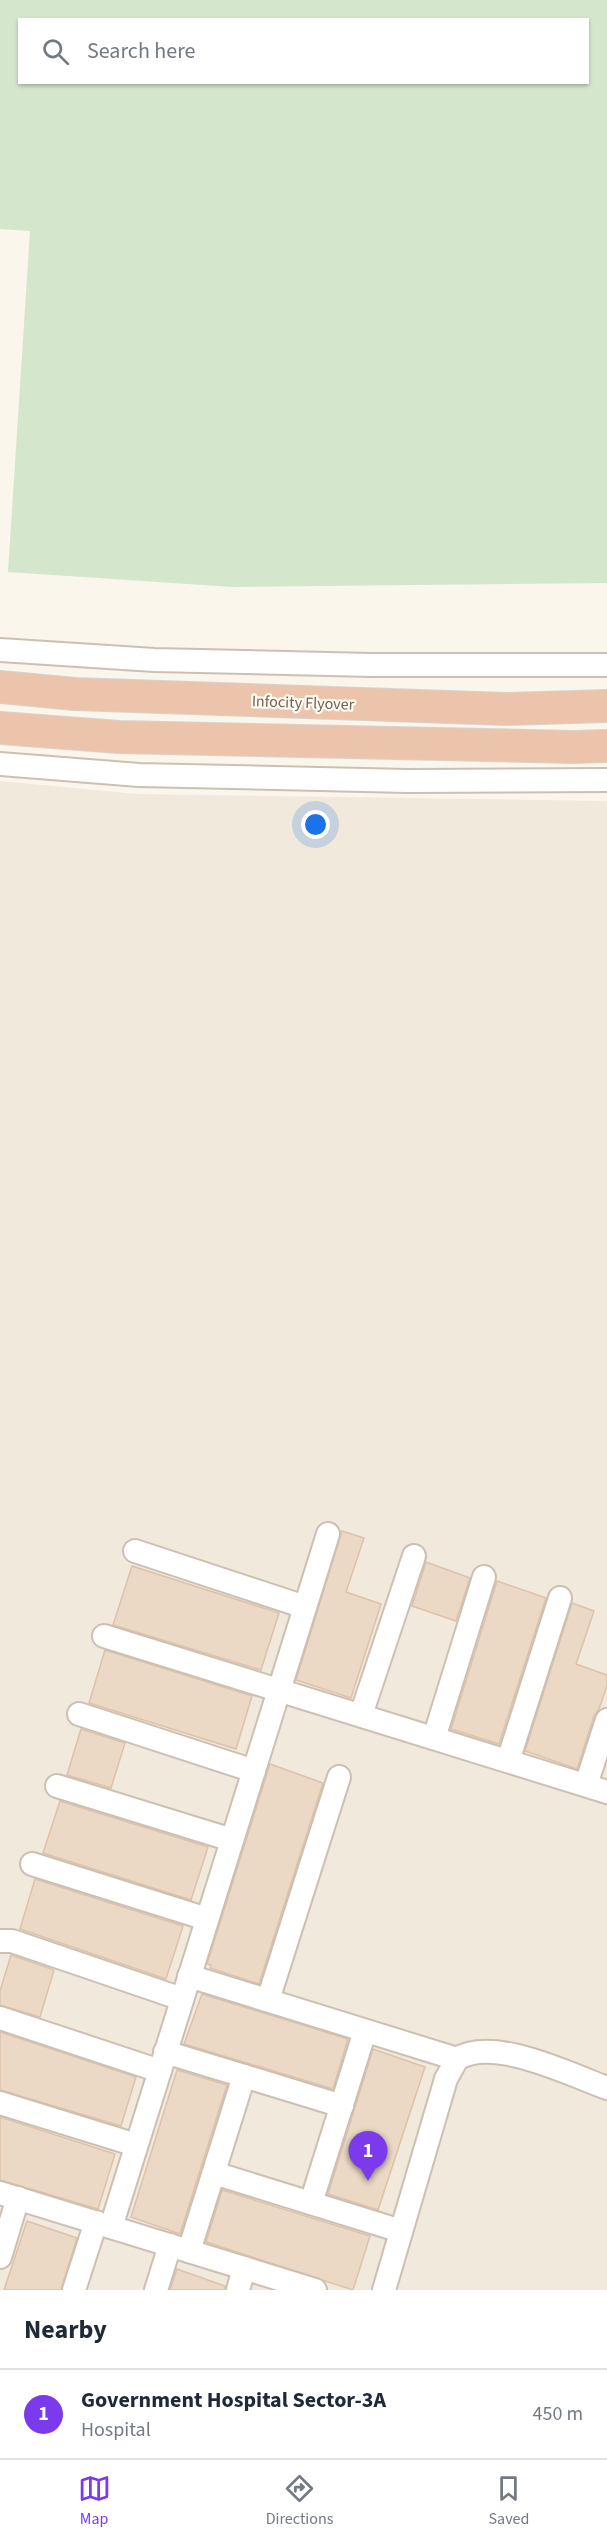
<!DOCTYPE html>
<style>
body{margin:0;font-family:"Source Sans 3",sans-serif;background:#f2f2f3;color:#1f2937}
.you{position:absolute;left:316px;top:825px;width:21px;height:21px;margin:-15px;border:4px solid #fff;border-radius:50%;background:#1a73e8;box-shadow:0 0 0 9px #1a73e833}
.badge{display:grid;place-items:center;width:39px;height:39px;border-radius:50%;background:#7c3aed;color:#fff;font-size:20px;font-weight:700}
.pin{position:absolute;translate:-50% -50px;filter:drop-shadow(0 2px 3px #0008)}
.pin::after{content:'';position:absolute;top:32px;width:21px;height:18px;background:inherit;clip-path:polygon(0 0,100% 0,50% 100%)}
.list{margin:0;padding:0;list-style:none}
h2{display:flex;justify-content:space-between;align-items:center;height:78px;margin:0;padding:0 24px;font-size:26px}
h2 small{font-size:20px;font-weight:400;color:#747a83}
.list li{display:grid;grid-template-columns:39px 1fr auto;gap:18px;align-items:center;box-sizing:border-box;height:90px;padding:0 24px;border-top:2px solid #e0e1e3}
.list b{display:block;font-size:22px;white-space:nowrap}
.list p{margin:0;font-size:20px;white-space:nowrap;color:#747a83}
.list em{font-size:20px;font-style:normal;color:#747a83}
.icon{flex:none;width:33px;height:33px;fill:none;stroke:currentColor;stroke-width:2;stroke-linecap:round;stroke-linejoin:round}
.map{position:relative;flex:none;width:607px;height:2290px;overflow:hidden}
.search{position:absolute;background:#fff;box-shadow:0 2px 4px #0004;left:18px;right:18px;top:18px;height:66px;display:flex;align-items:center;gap:15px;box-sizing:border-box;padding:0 21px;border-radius:0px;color:#747a83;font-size:22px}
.sheet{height:168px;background:#fff}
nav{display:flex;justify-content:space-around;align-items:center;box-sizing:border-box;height:84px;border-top:2px solid #e0e1e3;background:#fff;font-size:16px;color:#747a83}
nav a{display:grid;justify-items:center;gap:3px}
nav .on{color:#7c3aed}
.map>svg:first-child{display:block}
.residential{fill:#f1e9db}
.green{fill:#d4e7cc;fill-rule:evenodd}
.building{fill:#ebd8c5;stroke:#ddc2aa;stroke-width:1.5}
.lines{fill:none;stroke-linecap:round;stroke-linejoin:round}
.minor-casing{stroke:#ccc0b3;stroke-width:26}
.highway-casing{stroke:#d8d3cf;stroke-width:34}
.minor{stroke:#fff;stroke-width:22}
.highway{stroke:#ecc3ab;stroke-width:32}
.labels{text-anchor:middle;stroke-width:4.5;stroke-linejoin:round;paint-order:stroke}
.street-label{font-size:16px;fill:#736152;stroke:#fdfaf2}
</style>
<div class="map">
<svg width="607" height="2290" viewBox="0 0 607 2290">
<rect width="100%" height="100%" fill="#faf6ec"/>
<path class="residential" d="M 0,781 L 136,794 L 607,801 L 607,2290 L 0,2290 Z"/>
<path class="green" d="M 0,0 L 607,0 L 607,583 L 232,587 L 8,572 L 30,231 L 0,229 ZM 20,20 L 588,20 L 588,82 L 20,82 Z"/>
<g class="building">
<path d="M 342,1531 L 364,1538 L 346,1592 L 381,1604 L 351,1698 L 296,1680 Z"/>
<path d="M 426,1562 L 470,1578 L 456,1621 L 412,1606 Z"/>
<path d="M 132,1566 L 279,1613 L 261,1670 L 113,1625 Z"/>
<path d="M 497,1581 L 546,1598 L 499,1744 L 451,1729 Z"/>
<path d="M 572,1603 L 594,1611 L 576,1664 L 607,1675 L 607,1686 L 599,1709 L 594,1716 L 577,1769 L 525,1751 Z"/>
<path d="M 105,1650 L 252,1696 L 236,1749 L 89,1703 Z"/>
<path d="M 81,1729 L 125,1743 L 111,1788 L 67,1775 Z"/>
<path d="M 270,1764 L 323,1783 L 259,1984 L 210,1968 L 211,1965 L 207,1964 Z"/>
<path d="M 60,1801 L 208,1847 L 191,1900 L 43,1853 Z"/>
<path d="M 35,1879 L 183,1926 L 166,1979 L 20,1929 Z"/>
<path d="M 11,1955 L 54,1970 L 40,2017 L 0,2005 L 0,1991 Z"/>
<path d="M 202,1994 L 348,2039 L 333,2089 L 184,2044 Z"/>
<path d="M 0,2032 L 136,2077 L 121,2126 L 0,2090 Z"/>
<path d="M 373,2049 L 425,2067 L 378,2210 L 328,2194 Z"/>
<path d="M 177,2070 L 227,2085 L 180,2234 L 131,2217 Z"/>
<path d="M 0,2117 L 115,2154 L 98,2209 L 0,2180 Z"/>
<path d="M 222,2190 L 370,2236 L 353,2290 L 206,2242 Z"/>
<path d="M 27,2221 L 77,2238 L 61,2290 L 4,2290 Z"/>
<path d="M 177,2269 L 225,2286 L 225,2290 L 170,2290 Z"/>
</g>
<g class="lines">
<g class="minor-casing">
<g id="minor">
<path d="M 0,650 L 154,660 L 371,665 L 607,665"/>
<path d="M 0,764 L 139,775 L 407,781 L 607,780"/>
<path d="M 135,1551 L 305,1607"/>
<path d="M 104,1636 L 607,1792"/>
<path d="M 79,1714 L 254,1771"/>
<path d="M 361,1715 L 414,1556"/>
<path d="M 434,1738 L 484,1577"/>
<path d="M 508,1761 L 560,1598"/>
<path d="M 586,1785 L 607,1720"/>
<path d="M 57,1786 L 232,1840"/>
<path d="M 32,1864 L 207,1919"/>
<path d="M 0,1941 L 12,1941 L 182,1999"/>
<path d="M 189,1976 L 457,2059"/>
<path d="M 268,2000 L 339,1777"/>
<path d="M 0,2018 L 160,2071"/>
<path d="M 165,2052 L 244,2076 L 189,2251"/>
<path d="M 244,2076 L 342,2106"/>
<path d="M 0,2103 L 136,2145"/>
<path d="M 214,2173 L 401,2231"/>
<path d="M 0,2193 L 315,2290"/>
<path d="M 311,2203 L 365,2031"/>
<path d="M 111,2227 L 328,1534"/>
<path d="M 0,2257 L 18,2198"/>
<path d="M 74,2290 L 96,2222"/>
<path d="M 156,2290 L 170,2245"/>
<path d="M 238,2290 L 244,2268"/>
<path d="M 384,2290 L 446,2079 L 457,2059 C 493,2036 569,2074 607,2088"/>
</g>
</g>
<g class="highway-casing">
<g id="highway">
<path d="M 0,687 L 75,694 L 506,709 L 607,706"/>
<path d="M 0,728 L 119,737 L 573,747 L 607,746"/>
</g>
</g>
<use href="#minor" class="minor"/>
<use href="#highway" class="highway"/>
</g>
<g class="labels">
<g class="street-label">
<text transform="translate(303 702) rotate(2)" y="6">Infocity Flyover</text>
</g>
</g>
</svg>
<div class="you"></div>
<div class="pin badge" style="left:368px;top:2181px">1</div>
<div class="search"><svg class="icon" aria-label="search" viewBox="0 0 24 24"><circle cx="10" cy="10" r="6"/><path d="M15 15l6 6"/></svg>Search here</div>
</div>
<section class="sheet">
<h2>Nearby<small></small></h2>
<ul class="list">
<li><span class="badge">1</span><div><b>Government Hospital Sector-3A</b><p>Hospital</p></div><em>450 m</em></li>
</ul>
</section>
<nav>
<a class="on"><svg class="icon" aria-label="map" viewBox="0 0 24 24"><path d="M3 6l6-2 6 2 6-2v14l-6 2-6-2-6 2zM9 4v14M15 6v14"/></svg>Map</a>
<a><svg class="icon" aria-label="directions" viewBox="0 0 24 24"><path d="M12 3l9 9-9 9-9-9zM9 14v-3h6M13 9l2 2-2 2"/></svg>Directions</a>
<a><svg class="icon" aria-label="saved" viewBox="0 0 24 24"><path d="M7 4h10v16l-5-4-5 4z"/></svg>Saved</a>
</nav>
